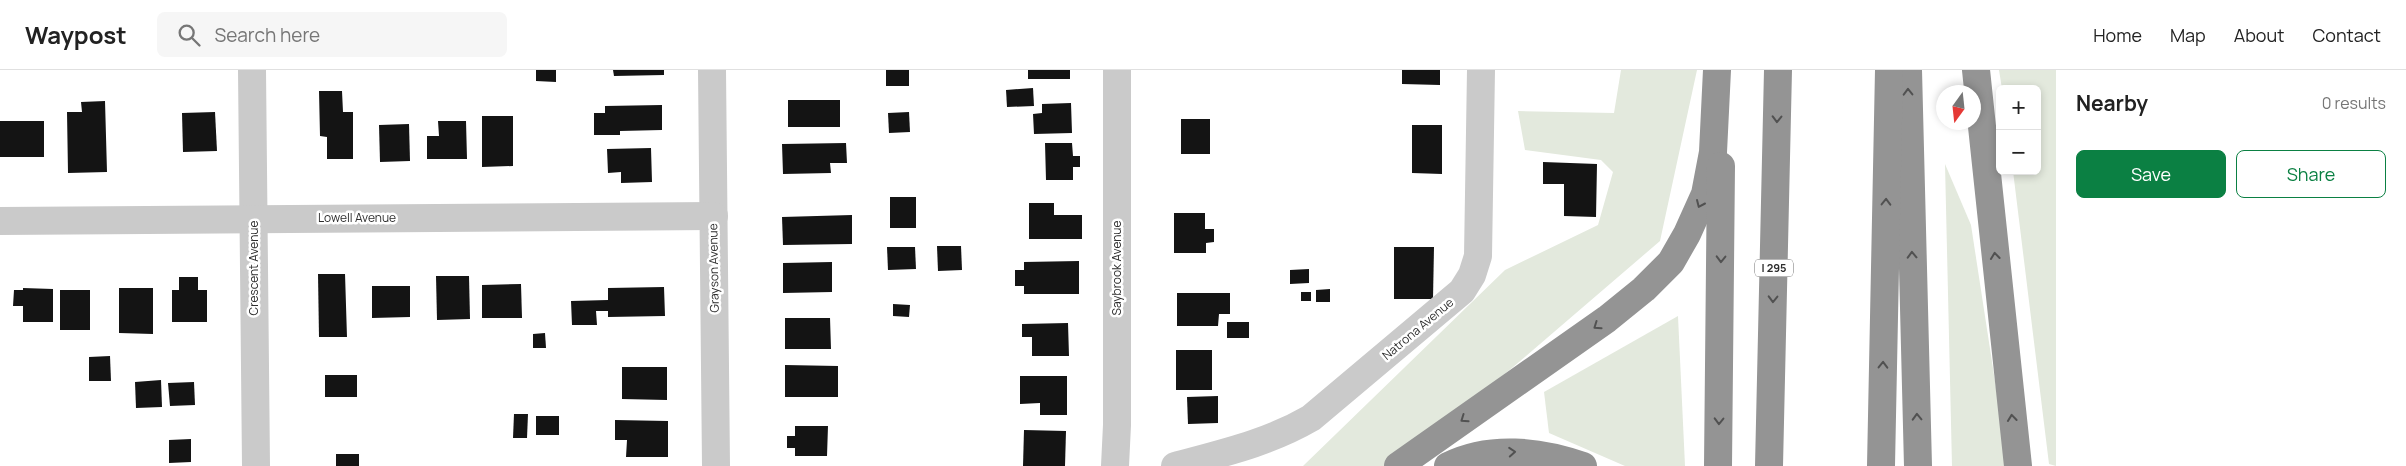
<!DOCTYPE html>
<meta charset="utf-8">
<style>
body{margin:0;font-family:Manrope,sans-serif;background:#f6f6f6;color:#222}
.controls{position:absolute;right:15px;top:15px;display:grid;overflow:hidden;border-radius:8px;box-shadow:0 2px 8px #0003}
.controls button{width:45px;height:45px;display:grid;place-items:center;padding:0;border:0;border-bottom:1px solid #e0e0e0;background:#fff;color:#222;font:25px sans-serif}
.compass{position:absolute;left:1936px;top:15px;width:45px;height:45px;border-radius:50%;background:#fff;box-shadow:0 2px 8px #0003;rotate:195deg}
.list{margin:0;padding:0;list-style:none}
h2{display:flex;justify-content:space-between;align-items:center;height:65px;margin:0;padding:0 20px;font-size:21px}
h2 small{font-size:16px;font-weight:400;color:#767676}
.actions{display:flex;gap:10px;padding:15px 20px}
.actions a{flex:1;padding:11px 0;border:1px solid #0b8043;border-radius:8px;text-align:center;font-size:18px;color:#0b8043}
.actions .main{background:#0b8043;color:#fff}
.icon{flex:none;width:28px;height:28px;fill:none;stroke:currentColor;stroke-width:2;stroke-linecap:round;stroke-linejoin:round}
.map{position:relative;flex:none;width:2056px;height:396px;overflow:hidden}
header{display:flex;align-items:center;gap:30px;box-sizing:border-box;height:70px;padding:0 25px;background:#fff;border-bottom:1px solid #e0e0e0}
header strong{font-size:24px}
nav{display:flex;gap:28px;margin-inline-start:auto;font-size:18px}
.search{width:350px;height:45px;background:#f6f6f6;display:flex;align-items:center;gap:12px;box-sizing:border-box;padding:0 18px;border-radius:8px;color:#767676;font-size:19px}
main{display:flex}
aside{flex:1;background:#fff}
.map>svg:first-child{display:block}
.green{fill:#e3e9dd}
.building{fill:#141414}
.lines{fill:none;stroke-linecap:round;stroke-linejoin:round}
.minor{stroke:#cacaca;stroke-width:28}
.highway{stroke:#949494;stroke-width:28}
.oneway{stroke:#515151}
.labels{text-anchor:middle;stroke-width:5;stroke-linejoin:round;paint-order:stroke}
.shield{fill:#fff;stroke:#6c6c6c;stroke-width:1}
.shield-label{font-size:11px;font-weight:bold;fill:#2d2d2d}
.street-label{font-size:12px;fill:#2d2d2d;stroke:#fff}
</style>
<header>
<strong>Waypost</strong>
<div class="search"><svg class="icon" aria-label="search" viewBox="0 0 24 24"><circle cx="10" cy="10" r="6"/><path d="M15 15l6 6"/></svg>Search here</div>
<nav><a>Home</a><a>Map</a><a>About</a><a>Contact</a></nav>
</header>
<main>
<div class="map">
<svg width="2056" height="396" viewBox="0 0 2056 396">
<rect width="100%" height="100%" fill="#fff"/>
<g class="green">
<path d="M 1621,0 L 1697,0 L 1660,171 L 1512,298 L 1389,396 L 1303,396 L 1505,200 L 1598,155 L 1613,102 L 1601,90 L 1525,80 L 1518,41 L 1614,43 Z"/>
<path d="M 1999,0 L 2056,0 L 2056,396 L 2049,394 L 2013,101 L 2037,101 L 2037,19 L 2002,19 Z"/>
<path d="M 1945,94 L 1971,155 L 2008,396 L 1952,396 Z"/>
<path d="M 1678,246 L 1685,396 L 1625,396 L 1549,363 L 1544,322 Z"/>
</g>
<g class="building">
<path d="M 536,0 L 556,0 L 556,12 L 536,11 Z"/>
<path d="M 613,0 L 664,0 L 664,5 L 614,6 Z"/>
<rect x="886" y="0" width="23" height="16"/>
<rect x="1028" y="0" width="42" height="9"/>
<path d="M 1402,0 L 1440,0 L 1440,15 L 1402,14 Z"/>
<path d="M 1033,18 L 1034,36 L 1007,37 L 1006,20 Z"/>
<path d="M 319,21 L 342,21 L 343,42 L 353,42 L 353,89 L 327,89 L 327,67 L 320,66 Z"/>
<rect x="788" y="30" width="52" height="27"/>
<path d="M 105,31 L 107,102 L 68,103 L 67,42 L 82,42 L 81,32 Z"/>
<path d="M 1071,33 L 1072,63 L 1034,64 L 1033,44 L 1042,43 L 1042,34 Z"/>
<path d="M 662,35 L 662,60 L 620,61 L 620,65 L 594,65 L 594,43 L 605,43 L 605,36 Z"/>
<path d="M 215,42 L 217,81 L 183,82 L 182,43 Z"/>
<path d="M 909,42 L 910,62 L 889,63 L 888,43 Z"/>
<path d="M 482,46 L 513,46 L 513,96 L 482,97 Z"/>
<rect x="1181" y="49" width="29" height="35"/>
<rect x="0" y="51" width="44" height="36"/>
<path d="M 438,51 L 466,51 L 467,89 L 427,89 L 427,66 L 439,66 Z"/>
<path d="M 409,54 L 410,91 L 380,92 L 379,55 Z"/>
<path d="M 1412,55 L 1442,55 L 1442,104 L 1412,103 Z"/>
<path d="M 846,73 L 847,93 L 830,93 L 831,103 L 783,104 L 782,74 Z"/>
<path d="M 1045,73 L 1072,73 L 1073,86 L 1080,86 L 1080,97 L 1073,97 L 1073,110 L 1046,110 Z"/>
<path d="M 651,78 L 652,112 L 621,113 L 621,102 L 608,103 L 607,79 Z"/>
<path d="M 1543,92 L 1597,94 L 1596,147 L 1564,146 L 1564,114 L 1543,114 Z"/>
<rect x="890" y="127" width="26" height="31"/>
<path d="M 1029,133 L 1054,133 L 1054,145 L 1082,145 L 1082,169 L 1029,169 Z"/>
<path d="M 1174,143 L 1205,143 L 1205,159 L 1214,159 L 1214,172 L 1206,173 L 1206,183 L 1174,183 Z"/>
<path d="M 852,145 L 852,174 L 783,175 L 782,147 Z"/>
<path d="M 937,176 L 961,176 L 962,200 L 938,201 Z"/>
<path d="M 887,177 L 915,177 L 916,199 L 888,200 Z"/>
<path d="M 1394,177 L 1434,177 L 1433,229 L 1394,229 Z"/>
<path d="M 1079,191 L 1079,224 L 1024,224 L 1024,216 L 1015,216 L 1015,200 L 1024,200 L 1024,192 Z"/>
<path d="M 832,192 L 832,222 L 783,223 L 783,193 Z"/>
<path d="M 1309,199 L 1309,213 L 1290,214 L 1290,200 Z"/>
<path d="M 318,204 L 345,204 L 347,267 L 319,267 Z"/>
<path d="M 436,206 L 469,206 L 470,249 L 437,250 Z"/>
<path d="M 179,207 L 198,207 L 198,220 L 207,220 L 207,252 L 172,252 L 172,220 L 179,220 Z"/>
<path d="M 521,214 L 522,248 L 482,248 L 482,215 Z"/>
<path d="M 372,216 L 410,216 L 410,247 L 372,248 Z"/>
<path d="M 664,217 L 665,246 L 608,247 L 608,241 L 596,241 L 597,255 L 572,255 L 571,231 L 608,230 L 608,218 Z"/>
<path d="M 23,218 L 53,219 L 53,252 L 23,252 L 23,236 L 13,236 L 14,220 L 23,220 Z"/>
<path d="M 119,218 L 153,218 L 153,264 L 119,263 Z"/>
<path d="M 1330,219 L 1330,232 L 1316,232 L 1316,220 Z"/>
<rect x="60" y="220" width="30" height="40"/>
<rect x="1301" y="222" width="10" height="9"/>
<path d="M 1177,223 L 1230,223 L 1230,244 L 1219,244 L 1218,256 L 1177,256 Z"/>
<path d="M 893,234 L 910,235 L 909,247 L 893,246 Z"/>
<path d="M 785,248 L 830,248 L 831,279 L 785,279 Z"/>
<rect x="1227" y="252" width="22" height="16"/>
<path d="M 1068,253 L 1069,286 L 1032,286 L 1032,267 L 1022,267 L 1022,254 Z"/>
<path d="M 545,263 L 546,278 L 533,278 L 533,264 Z"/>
<rect x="1176" y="280" width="36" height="40"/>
<path d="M 110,286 L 111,311 L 89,311 L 89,287 Z"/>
<path d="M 785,295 L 838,296 L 838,327 L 785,327 Z"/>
<path d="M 622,297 L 667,297 L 667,330 L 622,329 Z"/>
<rect x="325" y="305" width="32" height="22"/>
<path d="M 1020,306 L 1067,306 L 1067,345 L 1040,345 L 1040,333 L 1020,334 Z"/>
<path d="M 161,310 L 162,337 L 136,338 L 135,312 Z"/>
<path d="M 194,312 L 195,335 L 170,336 L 168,313 Z"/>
<path d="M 1218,326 L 1218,353 L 1188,354 L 1187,327 Z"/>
<path d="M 514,344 L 528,344 L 527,368 L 513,368 Z"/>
<rect x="536" y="346" width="23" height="19"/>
<path d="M 615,350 L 668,351 L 668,387 L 626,387 L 627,370 L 615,370 Z"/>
<path d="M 795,356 L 828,356 L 827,386 L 795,386 L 795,378 L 787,378 L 787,366 L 795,366 Z"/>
<path d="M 1024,360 L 1066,361 L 1065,396 L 1023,396 Z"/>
<path d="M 191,369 L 191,392 L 169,393 L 169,370 Z"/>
<rect x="336" y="384" width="23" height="12"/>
</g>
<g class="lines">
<g class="minor">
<path d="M 252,0 L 256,396"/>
<path d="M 712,0 L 716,396"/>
<path d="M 0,151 L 714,146"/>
<path d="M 1115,396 L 1117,355 L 1117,0"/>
<path d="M 1175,396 C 1223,383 1268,373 1311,348 L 1462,221 L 1472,205 L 1478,186 L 1481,0"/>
</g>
<g class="highway">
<path d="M 1908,0 L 1918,396"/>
<path d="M 1976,0 L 2018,396"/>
<path d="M 1398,396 L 1607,249 L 1644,219 L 1671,192 L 1687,164 L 1705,124 L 1713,82 L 1717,0"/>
<path d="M 1448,396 C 1490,375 1540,381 1583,396"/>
<path d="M 1718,396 L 1721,96"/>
<path d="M 1769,396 L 1778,0"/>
<path d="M 1881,396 L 1889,0"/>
</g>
</g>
<defs><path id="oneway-chevron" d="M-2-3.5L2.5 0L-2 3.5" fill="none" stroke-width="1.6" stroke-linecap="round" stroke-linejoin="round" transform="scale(1.25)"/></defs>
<g class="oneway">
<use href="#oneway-chevron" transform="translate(1908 22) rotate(-91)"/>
<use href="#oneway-chevron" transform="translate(1777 49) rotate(91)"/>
<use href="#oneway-chevron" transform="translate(1886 132) rotate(-89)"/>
<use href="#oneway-chevron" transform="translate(1700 134) rotate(114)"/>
<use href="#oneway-chevron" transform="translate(1912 185) rotate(-92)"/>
<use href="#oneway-chevron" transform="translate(1995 186) rotate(-96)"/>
<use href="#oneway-chevron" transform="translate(1721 189) rotate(91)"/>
<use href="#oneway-chevron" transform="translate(1773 229) rotate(91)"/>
<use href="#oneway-chevron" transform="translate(1597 256) rotate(145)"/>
<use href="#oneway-chevron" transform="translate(1883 295) rotate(-89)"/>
<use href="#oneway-chevron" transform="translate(1917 347) rotate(-92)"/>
<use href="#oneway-chevron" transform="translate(2012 348) rotate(-96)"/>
<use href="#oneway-chevron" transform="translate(1464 349) rotate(145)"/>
<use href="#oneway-chevron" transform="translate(1719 351) rotate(91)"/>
<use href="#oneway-chevron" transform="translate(1512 382) rotate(-4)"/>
</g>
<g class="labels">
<rect class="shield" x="1755" y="189.5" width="38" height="17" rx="4"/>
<g class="shield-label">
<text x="1774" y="202">I 295</text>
</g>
<g class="street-label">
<text x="357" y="152">Lowell Avenue</text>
<text transform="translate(254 198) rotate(-90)" y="4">Crescent Avenue</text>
<text transform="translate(714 198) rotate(-91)" y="4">Grayson Avenue</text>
<text transform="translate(1117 198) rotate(-90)" y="4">Saybrook Avenue</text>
<text transform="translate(1418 259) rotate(-40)" y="4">Natrona Avenue</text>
</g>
</g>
</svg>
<div class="controls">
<button>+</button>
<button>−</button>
</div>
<svg class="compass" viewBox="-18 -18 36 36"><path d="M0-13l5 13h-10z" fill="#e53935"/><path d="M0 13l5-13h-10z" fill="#767676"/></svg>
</div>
<aside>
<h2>Nearby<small>0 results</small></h2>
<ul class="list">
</ul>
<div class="actions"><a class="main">Save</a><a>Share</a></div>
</aside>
</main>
